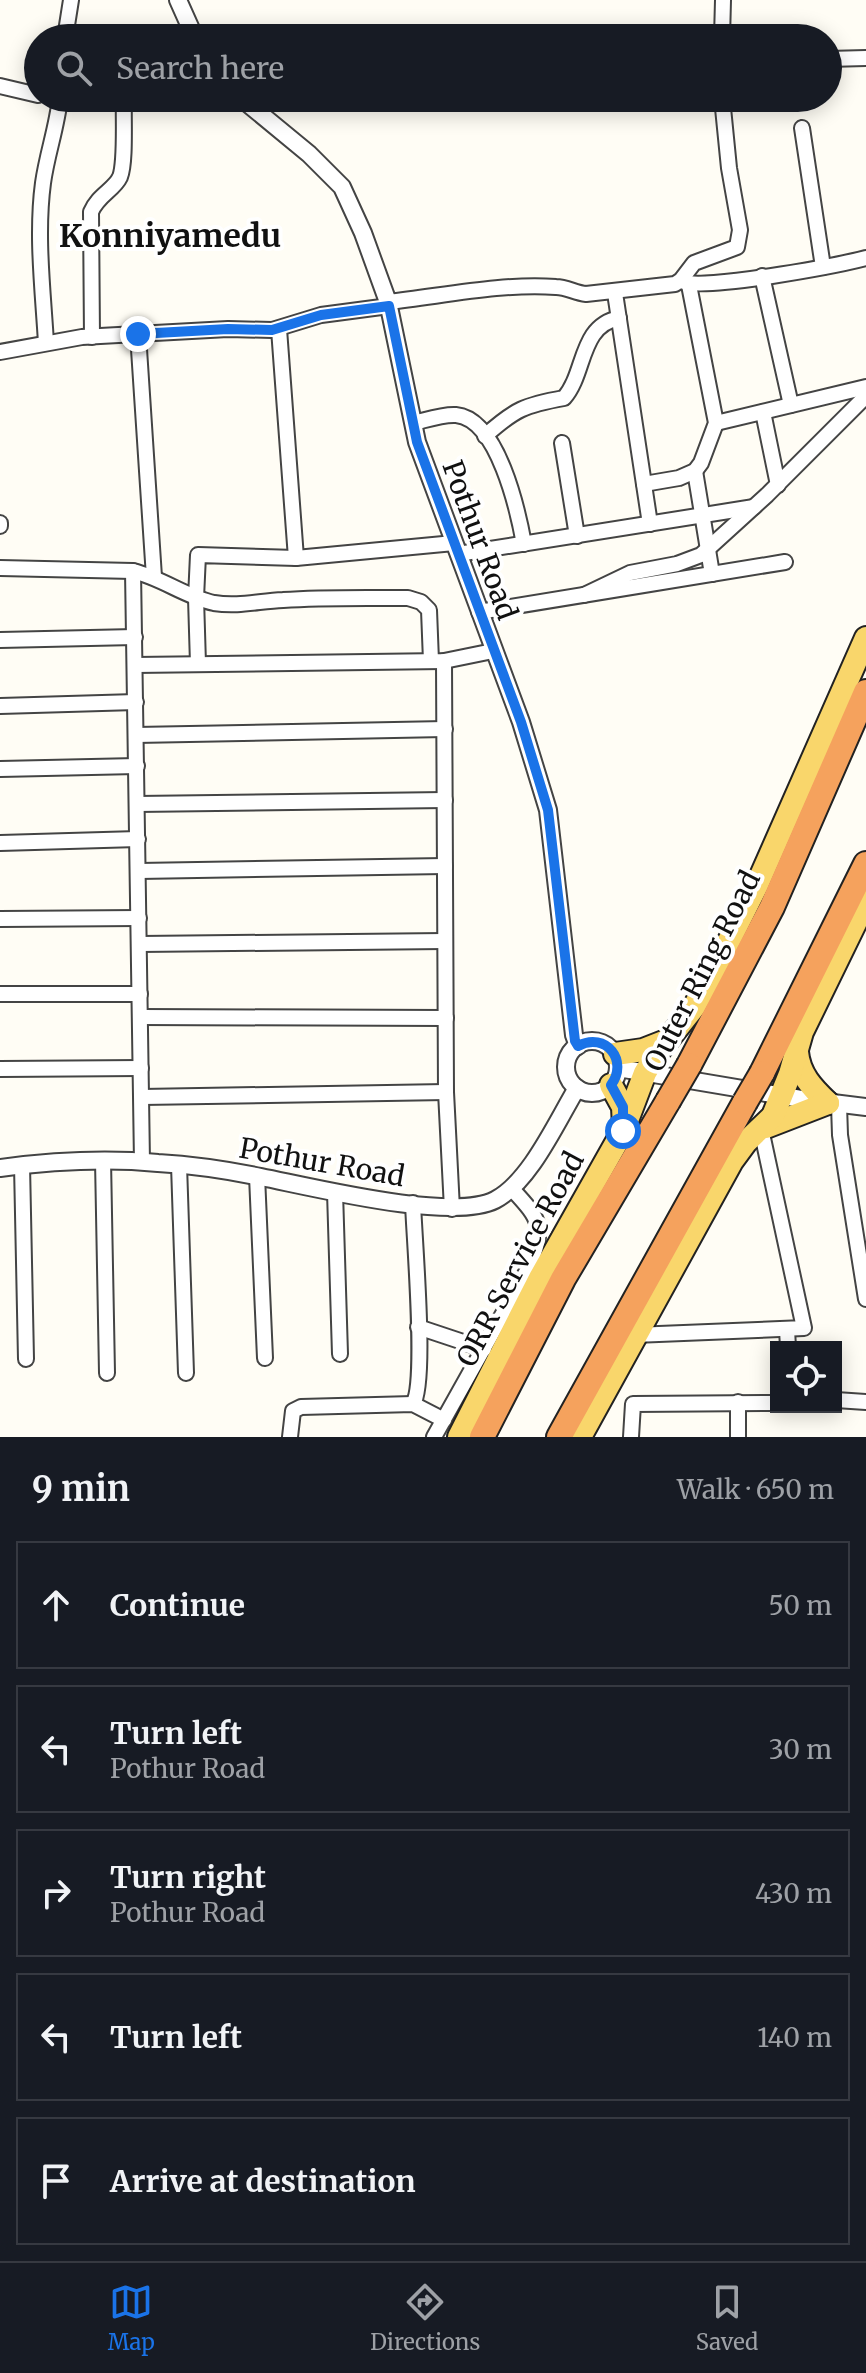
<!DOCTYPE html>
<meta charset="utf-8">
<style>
body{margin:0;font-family:Merriweather,serif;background:#20242c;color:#f1f3f6}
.controls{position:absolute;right:24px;bottom:24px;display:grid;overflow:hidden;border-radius:0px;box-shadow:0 4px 20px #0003}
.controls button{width:72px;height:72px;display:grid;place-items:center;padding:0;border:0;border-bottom:2px solid #363941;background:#171b24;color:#f1f3f6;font:40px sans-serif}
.stop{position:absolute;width:24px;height:24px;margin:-18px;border:6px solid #1a73e8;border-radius:50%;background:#fff}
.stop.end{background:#1a73e8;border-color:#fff;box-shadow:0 2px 8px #0008}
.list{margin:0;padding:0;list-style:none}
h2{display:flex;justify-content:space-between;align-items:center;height:104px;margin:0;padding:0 32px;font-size:34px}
h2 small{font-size:26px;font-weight:400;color:#9ea1a6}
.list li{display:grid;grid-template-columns:52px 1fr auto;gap:24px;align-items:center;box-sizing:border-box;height:128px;margin:0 16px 16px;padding:0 16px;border:2px solid #363941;border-radius:0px}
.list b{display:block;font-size:30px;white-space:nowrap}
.list p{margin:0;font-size:26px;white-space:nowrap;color:#9ea1a6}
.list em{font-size:26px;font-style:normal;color:#9ea1a6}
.icon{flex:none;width:44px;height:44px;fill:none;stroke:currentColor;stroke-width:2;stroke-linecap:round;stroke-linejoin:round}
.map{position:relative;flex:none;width:866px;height:1437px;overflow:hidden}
.search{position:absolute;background:#171b24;box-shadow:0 4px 20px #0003;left:24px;right:24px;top:24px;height:88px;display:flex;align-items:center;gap:20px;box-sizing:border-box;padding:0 28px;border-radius:44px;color:#9ea1a6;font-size:30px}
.sheet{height:824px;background:#171b24}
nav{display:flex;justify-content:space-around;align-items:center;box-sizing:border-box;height:112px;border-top:2px solid #363941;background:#171b24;font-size:22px;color:#9ea1a6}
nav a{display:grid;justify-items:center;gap:4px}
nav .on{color:#1a73e8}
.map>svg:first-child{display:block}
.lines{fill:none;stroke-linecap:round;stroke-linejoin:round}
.minor-casing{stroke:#444;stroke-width:18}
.tertiary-casing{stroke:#444;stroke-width:20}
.primary-casing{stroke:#222;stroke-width:26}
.motorway-casing{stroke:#222;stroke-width:28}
.minor{stroke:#fff;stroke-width:14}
.tertiary{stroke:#fff;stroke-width:16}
.primary{stroke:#f9d66b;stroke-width:22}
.motorway{stroke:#f5a25d;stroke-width:24}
.motorway-bridge-casing{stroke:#222;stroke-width:28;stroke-linecap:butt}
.motorway-bridge{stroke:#f5a25d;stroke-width:24}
.route{stroke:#1a73e8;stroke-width:10}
.labels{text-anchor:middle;stroke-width:8;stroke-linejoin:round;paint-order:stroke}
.street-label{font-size:28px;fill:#111;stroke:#fff}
.quarter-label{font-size:32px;font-weight:bold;fill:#111;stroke:#fff}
</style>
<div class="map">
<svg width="866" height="1437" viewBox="0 0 866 1437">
<rect width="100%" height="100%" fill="#fffdf5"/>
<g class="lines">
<g class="minor-casing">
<g id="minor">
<path d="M 65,38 L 71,0"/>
<path d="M 722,38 L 723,0"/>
<path d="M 828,59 L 866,58"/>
<path d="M 0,86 L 38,95"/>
<path d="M 66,98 L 125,98"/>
<path d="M 802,128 L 823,267"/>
<path d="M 762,276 L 791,405"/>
<path d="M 682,281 C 699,292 839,265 866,258"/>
<path d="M 615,293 L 650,524"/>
<path d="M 388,302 C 443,296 501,283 556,287 C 567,287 575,293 586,294 L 675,284 L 681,280 L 694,263 L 737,247 L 740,230 L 729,168 L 722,98"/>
<path d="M 279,329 L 296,558"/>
<path d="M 138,334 L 154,577"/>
<path d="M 92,337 L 91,212 C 98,195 114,190 120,177 C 126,162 123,116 124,98"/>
<path d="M 46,343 C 43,291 36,235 43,183 C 47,154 57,127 60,98"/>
<path d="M 0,352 L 82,337 L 228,329 L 272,330 L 321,315 L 389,306"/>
<path d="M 763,412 L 778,485"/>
<path d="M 413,423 C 426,420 443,414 456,415 C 498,419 518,511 524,544"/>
<path d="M 716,423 L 866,387"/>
<path d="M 485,436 C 515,409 525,405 564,398 C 586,373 579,326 619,318"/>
<path d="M 562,443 L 577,536"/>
<path d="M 695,471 L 712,574"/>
<path d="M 644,484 L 679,478 L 695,471 L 701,463 L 716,423 L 689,285"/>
<path d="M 0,523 L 0,526"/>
<path d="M 458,554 L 754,507"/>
<path d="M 0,568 L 133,571 C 162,578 186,597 214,603 C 238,607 259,601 283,600 C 324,597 366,598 408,598 L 421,602 L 429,610 L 431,661"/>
<path d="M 133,571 L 142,1162"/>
<path d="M 584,595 L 630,573 L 677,564 L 701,555 L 767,495 L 866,396"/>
<path d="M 479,612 L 785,562"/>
<path d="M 0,640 L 135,637"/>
<path d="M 444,661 L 446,1092 L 452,1209"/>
<path d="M 198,664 L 196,598 L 198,555 L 296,558 L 454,543"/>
<path d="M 135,665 L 444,661 L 493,651"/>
<path d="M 0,706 L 136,702"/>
<path d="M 136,735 L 445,729"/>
<path d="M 0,769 L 137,766"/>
<path d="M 137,804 L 445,800"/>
<path d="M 0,843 L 138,839"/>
<path d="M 139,871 L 445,866"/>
<path d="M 0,919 L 139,918"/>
<path d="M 140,944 L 445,941"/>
<path d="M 0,994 L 140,994"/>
<path d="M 141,1017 L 446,1018"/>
<path d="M 0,1069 L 141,1068"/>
<path d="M 142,1097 L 446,1092"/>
<path d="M 839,1105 L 840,1135 L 866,1299"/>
<path d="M 103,1160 L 107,1373"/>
<path d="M 22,1165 L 26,1359"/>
<path d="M 179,1165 L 186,1373"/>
<path d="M 257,1176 L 265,1358"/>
<path d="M 335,1192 L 340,1354"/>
<path d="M 413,1203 C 414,1237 427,1383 413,1404"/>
<path d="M 418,1327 L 484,1349"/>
<path d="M 787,1330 L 788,1347"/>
<path d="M 634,1335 L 804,1328 L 761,1129"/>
<path d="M 836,1400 L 866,1402"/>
<path d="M 290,1437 L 293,1411 L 301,1407 L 413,1404 L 444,1420"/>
<path d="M 434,1437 L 528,1269 C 545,1227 542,1221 512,1189"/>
<path d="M 631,1437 L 633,1404 L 776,1403"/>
<path d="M 738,1437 L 738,1402"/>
</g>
</g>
<g class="tertiary-casing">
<g id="tertiary">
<path d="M 178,0 L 195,38"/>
<path d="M 241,98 L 309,154 L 342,187 L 363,233 L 388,302 L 417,442 L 521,722 L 548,810 L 574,1035 L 578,1046"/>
<circle cx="592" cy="1067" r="26"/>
<path d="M 618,1068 L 801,1099 L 866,1107"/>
<path d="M 0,1168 C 53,1161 105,1158 158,1163 C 192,1165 227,1170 261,1177 C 312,1187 452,1222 495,1200 C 530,1182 557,1121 577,1088"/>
</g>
</g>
<g class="primary-casing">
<g id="primary">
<path d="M 797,1052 C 799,1074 812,1088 828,1103"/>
<path d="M 615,1054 L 643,1050 L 666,1041"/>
<path d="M 611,1085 L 623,1107 L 624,1127"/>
<path d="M 766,1127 L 828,1103"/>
<path d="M 459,1437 L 540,1278 L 623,1131 L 645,1073 L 655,1056 L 694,1007 L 712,975 L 757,885 L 866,638"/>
<path d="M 580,1437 L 732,1161 L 746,1142 L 773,1116 L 790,1074 L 802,1032 L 866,901"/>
</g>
</g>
<g class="motorway-casing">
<g id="motorway">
<path d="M 689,1065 L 772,907 L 866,692"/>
<path d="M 762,1073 L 866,864"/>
<path d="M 482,1437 L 563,1279 L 668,1101"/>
<path d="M 559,1437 L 745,1102"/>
</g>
</g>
<use href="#minor" class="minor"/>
<use href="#tertiary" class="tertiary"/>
<use href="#primary" class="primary"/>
<use href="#motorway" class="motorway"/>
<g class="motorway-bridge-casing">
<g id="motorway-bridge">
<path d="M 668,1101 L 689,1065"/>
<path d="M 745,1102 L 762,1073"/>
</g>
</g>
<use href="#motorway-bridge" class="motorway-bridge"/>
</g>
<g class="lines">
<path class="route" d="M 138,334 L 228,329 L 272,330 L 321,315 L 389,306 L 417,442 L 521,722 L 548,810 L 575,1041 L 578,1046 C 606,1031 629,1061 611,1085 L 623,1107 L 623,1131"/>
</g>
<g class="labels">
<g class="street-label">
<text transform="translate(480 540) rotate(70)" y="10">Pothur Road</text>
<text transform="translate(702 971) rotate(-63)" y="10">Outer Ring Road</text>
<text transform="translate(322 1162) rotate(10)" y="10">Pothur Road</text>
<text transform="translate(520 1259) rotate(-62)" y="10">ORR Service Road</text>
</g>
<g class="quarter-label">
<text x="170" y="247">Konniyamedu</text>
</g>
</g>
</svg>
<div class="controls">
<button><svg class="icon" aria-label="locate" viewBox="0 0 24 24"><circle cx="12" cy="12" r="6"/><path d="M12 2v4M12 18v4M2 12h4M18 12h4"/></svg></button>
</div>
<div class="stop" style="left:623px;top:1131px"></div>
<div class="stop end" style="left:138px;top:334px"></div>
<div class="search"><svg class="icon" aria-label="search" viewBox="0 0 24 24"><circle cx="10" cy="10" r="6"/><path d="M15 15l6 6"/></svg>Search here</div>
</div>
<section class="sheet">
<h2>9 min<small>Walk · 650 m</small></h2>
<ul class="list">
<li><svg class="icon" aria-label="ahead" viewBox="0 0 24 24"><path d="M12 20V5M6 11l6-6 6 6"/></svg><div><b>Continue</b></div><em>50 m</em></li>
<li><svg class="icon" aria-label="left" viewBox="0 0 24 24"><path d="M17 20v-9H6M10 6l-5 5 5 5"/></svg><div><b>Turn left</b><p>Pothur Road</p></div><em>30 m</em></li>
<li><svg class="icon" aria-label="right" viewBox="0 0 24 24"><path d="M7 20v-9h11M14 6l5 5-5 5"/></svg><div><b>Turn right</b><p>Pothur Road</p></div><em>430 m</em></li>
<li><svg class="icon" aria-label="left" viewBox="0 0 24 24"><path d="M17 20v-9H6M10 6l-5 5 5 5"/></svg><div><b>Turn left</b></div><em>140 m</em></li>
<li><svg class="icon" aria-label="arrive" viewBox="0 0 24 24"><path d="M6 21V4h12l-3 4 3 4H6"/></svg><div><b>Arrive at destination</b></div></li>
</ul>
</section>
<nav>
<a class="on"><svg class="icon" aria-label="map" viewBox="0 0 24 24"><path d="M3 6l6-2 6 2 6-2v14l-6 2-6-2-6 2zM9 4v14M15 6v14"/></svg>Map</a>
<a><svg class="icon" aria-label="directions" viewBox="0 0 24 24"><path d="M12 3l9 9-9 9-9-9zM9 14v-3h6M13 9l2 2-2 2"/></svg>Directions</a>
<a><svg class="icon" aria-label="saved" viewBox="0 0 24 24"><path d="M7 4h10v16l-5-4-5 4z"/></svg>Saved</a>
</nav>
